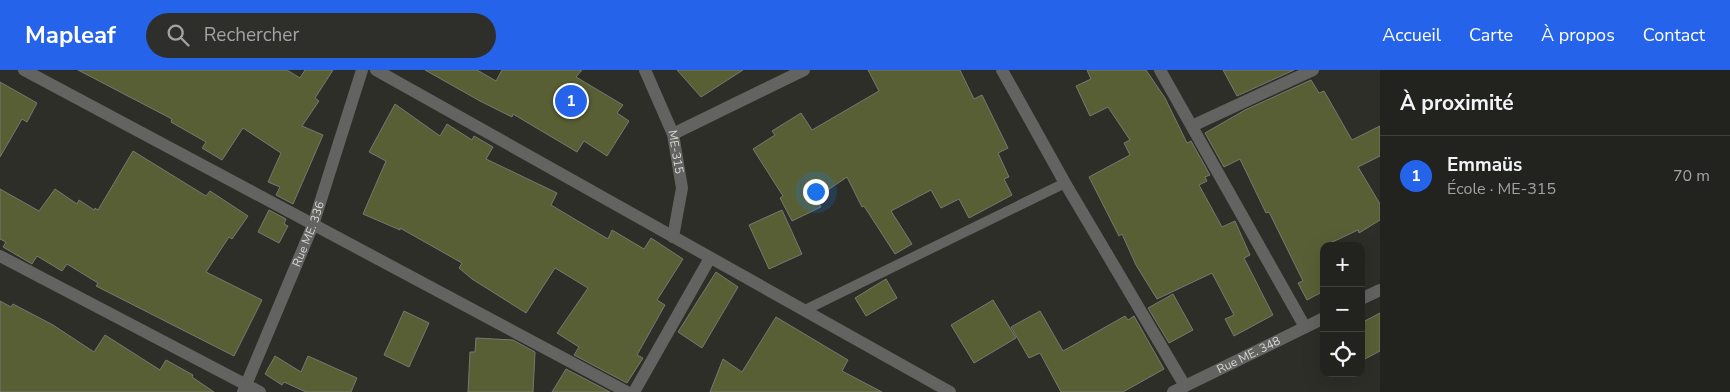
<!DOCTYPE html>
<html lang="fr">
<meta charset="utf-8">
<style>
body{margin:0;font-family:"Nunito Sans",sans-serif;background:#2e2f2b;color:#f1f3f6}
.controls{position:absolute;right:15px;bottom:15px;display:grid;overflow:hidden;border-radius:10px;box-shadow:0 5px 20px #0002}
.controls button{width:45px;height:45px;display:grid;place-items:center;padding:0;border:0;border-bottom:1px solid #3f3f3c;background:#22221e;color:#f1f3f6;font:25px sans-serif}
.you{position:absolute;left:815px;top:121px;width:18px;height:18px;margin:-12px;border:4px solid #fff;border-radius:50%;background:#1a73e8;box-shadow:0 0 0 8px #1a73e833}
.badge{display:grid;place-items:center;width:32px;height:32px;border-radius:50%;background:#2563eb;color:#fff;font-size:16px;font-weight:700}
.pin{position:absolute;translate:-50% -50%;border:2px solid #fff;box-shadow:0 1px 5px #0006}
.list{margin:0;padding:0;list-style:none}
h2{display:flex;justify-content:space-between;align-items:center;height:65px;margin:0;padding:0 20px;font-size:21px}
h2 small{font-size:16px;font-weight:400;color:#a2a4a4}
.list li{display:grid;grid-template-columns:32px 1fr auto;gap:15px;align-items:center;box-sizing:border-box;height:80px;padding:0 20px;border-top:1px solid #3f3f3c}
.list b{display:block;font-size:19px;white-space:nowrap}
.list p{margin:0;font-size:16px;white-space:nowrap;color:#a2a4a4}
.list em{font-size:16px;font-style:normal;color:#a2a4a4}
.icon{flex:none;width:28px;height:28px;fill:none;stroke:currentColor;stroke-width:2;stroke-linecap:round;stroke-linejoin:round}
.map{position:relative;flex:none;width:1380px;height:322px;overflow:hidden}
header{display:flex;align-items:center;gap:30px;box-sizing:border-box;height:70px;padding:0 25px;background:#2563eb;color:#fff}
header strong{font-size:24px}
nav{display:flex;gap:28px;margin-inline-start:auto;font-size:18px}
.search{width:350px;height:45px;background:#2e2f2b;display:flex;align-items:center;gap:12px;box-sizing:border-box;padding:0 18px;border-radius:28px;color:#a2a4a4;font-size:19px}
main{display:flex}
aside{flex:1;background:#22221e}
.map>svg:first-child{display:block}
.building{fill:#595f35;stroke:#777871}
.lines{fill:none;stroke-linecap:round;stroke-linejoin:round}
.service{stroke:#636461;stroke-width:10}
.minor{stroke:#636461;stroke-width:12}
.labels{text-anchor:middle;stroke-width:4.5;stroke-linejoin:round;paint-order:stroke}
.street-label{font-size:12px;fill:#d7d8d4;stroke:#2d2e28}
</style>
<header>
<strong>Mapleaf</strong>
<div class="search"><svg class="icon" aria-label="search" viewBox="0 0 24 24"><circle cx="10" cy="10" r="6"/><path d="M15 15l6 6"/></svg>Rechercher</div>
<nav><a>Accueil</a><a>Carte</a><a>À propos</a><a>Contact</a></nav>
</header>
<main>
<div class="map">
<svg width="1380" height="322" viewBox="0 0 1380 322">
<rect width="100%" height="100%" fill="#2d2e28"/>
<g class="building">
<path d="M 78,0 L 287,0 L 300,8 L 305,0 L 333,0 L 315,28 L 319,31 L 302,56 L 323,65 L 293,134 L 276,125 L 280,117 L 268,112 L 281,83 L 243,58 L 222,90 L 202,78 L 206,72 L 171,52 L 172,49 Z"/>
<path d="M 425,0 L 477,0 L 496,11 L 502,0 L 582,0 L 576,7 L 623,35 L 617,43 L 629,51 L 607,86 L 584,71 L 577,82 L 513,44 L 512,47 L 480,31 Z"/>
<path d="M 677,0 L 743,0 L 701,27 Z"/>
<path d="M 868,0 L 960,0 L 974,29 L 982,25 L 1008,78 L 998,83 L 1009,107 L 1004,109 L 1012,125 L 969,148 L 959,129 L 941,138 L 931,120 L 891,141 L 912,174 L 895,184 L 864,136 L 862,137 L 847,107 L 816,128 L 821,137 L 792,151 L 780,128 L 783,126 L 753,79 L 775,65 L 772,61 L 801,43 L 812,60 L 879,21 Z"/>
<path d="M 1087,0 L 1146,0 L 1165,28 L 1187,73 L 1191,71 L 1210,105 L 1205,107 L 1207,111 L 1199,115 L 1222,157 L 1235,151 L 1250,185 L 1244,188 L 1273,245 L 1234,266 L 1225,249 L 1234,245 L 1212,203 L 1157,229 L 1136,195 L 1122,164 L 1119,166 L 1089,107 L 1130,85 L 1124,73 L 1130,70 L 1108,37 L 1090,46 L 1076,16 L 1091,9 Z"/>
<path d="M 1223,0 L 1294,0 L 1237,26 Z"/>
<path d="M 1311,10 L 1319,23 L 1324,21 L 1352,70 L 1380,56 L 1380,86 L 1358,97 L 1380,134 L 1380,150 L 1359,163 L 1358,160 L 1324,176 L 1324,221 L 1307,230 L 1298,213 L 1303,211 L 1269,142 L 1266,143 L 1240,89 L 1224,97 L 1205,63 L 1245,40 Z"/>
<path d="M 0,12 L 37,33 L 27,52 L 22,49 L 0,87 Z"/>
<path d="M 395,34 L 440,66 L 447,54 L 472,70 L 474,66 L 493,77 L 486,89 L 557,123 L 551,135 L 608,169 L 612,160 L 644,179 L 651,168 L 683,189 L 657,230 L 665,235 L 637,285 L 643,288 L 627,313 L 574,285 L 579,277 L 557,263 L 588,218 L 555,198 L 526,243 L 472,209 L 459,198 L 462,193 L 400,158 L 400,160 L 363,144 L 386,91 L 369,82 Z"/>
<path d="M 133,81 L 206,126 L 210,121 L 248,146 L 232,169 L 229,167 L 206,202 L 262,230 L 234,286 L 96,216 L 98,213 L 67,194 L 62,201 L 37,186 L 32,194 L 3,177 L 6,172 L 0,169 L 0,119 L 39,141 L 55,119 L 77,134 L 79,130 L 94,140 L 95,138 L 98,140 Z"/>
<path d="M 269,140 L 286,149 L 284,154 L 288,156 L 279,173 L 258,162 Z"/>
<path d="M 782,140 L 802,184 L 769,199 L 749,155 Z"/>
<path d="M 716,202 L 738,217 L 702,278 L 678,262 Z"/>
<path d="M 886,209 L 897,228 L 866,246 L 855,228 Z"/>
<path d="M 1173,224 L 1193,260 L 1169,273 L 1148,238 Z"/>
<path d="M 993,230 L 1016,268 L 974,293 L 951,255 Z"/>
<path d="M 0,231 L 11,237 L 13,234 L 53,255 L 94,282 L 105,265 L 160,300 L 166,290 L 193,305 L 192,307 L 214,322 L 0,322 Z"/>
<path d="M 404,241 L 429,253 L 409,297 L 384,285 Z"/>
<path d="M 1040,241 L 1063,281 L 1125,246 L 1128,250 L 1134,246 L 1164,299 L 1123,322 L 1061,322 L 1040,283 L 1029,288 L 1011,257 Z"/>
<path d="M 1380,243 L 1380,281 L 1361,291 L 1361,253 Z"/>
<path d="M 776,247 L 848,290 L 842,301 L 882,322 L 710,322 L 723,289 L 742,302 Z"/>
<path d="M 476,268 L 513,270 L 535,282 L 533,322 L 468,322 L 470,282 L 475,282 Z"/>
<path d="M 275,286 L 301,302 L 308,286 L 357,308 L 351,322 L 306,322 L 284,312 L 282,315 L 265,304 Z"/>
<path d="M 566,299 L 610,322 L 552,322 Z"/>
</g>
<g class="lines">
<path class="service" d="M 805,240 L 1065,113"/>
<g class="minor">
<path d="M 24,0 L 627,322"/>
<path d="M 376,0 L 950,322"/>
<path id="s1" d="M 645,0 L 673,64 L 682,118 L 673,167"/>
<path d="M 1002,0 L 1065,113 L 1185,316"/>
<path d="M 1160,0 L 1305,257"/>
<path d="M 1192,56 L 1313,0"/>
<path d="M 673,64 L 804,0"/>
<path d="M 0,186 L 260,322"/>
<path d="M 1361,229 L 1380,220"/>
<path id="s2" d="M 243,322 L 313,155 L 362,0"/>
<path d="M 634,322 L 710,188"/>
<path id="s3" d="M 1173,322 L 1324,248"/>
</g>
</g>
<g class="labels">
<g class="street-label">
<text dy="4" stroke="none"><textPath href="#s1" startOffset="88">ME-315</textPath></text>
<text dy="4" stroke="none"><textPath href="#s2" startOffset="171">Rue ME. 336</textPath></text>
<text dy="4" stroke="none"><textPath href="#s3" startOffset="84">Rue ME. 348</textPath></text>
</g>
</g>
</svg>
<div class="controls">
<button>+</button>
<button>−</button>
<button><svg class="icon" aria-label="locate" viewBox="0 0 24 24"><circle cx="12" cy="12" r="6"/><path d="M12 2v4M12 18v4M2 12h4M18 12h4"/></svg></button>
</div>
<div class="you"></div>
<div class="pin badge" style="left:571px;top:31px">1</div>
</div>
<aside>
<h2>À proximité<small></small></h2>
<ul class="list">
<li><span class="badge">1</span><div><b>Emmaüs</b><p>École · ME-315</p></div><em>70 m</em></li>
</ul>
</aside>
</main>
